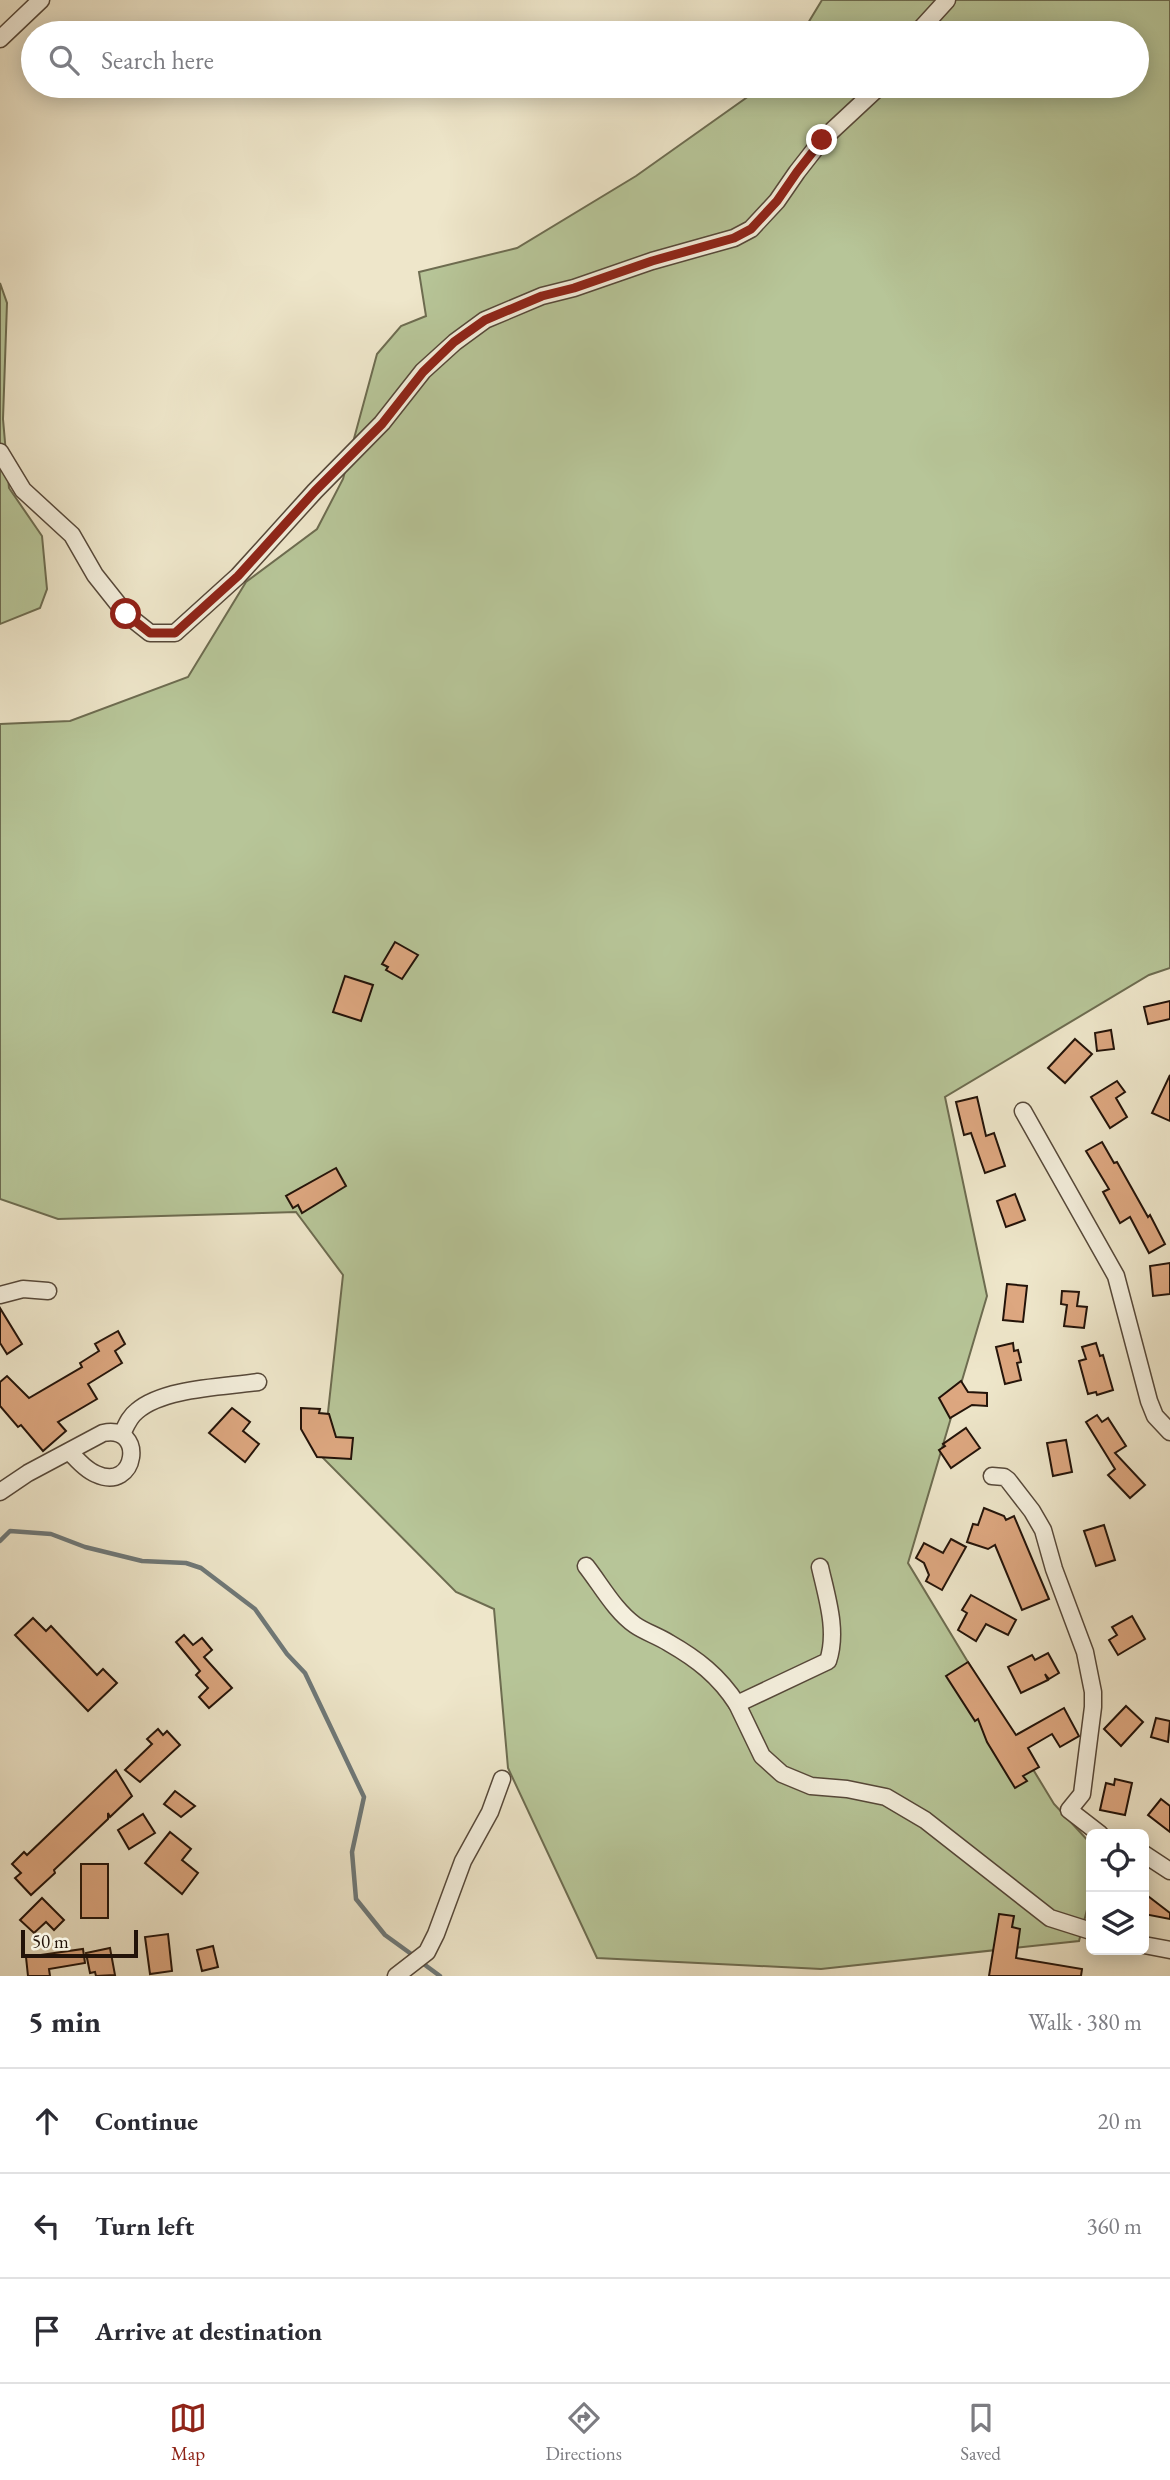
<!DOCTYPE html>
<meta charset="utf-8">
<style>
body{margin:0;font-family:"EB Garamond",serif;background:#f7f7f7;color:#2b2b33}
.controls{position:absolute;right:21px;bottom:21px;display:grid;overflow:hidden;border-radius:10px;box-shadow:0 4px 18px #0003}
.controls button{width:63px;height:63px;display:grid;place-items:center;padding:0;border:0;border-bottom:2px solid #e1e1e2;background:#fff;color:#2b2b33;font:35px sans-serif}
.scale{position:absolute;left:21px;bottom:18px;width:117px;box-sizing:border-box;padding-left:7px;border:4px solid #231309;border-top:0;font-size:19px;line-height:24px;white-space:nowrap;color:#231309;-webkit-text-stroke:5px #f4efdd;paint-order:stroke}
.stop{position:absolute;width:21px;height:21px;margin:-16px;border:5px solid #8f2418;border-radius:50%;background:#fff}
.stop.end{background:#8f2418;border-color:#fff;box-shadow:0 2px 7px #0008}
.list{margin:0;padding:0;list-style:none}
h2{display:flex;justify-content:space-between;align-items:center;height:91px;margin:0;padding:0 28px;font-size:30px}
h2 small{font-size:23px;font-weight:400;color:#7c7c81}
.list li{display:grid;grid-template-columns:46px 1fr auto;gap:21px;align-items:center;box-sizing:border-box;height:105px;padding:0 28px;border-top:2px solid #e1e1e2}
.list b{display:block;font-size:26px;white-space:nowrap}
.list em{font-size:23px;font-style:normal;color:#7c7c81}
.icon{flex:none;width:38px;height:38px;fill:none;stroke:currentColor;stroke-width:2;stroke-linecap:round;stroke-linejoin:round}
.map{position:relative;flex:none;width:1170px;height:1976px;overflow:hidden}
.search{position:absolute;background:#fff;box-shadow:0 4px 18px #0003;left:21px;right:21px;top:21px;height:77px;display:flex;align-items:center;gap:18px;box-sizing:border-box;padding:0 24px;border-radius:38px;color:#7c7c81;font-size:26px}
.sheet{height:406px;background:#fff}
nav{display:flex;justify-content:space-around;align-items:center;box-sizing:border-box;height:98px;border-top:2px solid #e1e1e2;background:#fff;font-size:19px;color:#7c7c81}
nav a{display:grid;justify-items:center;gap:4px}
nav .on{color:#8f2418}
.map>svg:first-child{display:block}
.green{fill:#b7c598;stroke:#6d6c50;stroke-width:2}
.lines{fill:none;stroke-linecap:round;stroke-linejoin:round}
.stream{stroke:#6e7878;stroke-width:4.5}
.building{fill:#dda780;stroke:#231309;stroke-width:2}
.minor-casing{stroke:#564839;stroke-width:19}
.minor{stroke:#f4efdd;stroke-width:16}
.route{stroke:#8f2418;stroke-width:9}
</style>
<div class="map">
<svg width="1170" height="1976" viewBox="0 0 1170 1976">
<rect width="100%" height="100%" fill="#eee6ca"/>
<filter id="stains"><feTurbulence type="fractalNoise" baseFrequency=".00286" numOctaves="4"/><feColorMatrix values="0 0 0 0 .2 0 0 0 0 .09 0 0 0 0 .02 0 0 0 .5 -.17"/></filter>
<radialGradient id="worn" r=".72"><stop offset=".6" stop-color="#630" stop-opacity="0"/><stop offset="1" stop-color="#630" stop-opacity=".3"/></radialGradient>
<g class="green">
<path d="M 822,0 L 1170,0 L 1170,968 L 1149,975 L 945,1097 L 987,1296 L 908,1563 L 1054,1804 L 1091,1844 L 1091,1894 L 1079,1941 L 821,1969 L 597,1958 L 508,1768 L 494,1609 L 456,1592 L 323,1458 L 343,1275 L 296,1212 L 58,1219 L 0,1199 L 0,724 L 70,721 L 188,677 L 246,582 L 317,529 L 343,479 L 377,354 L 401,326 L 426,316 L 419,272 L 517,248 L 636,176 L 763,86 L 1137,86 L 1137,33 L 802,33 Z"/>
<path d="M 0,283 L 7,303 L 3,419 L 9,488 L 42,536 L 47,589 L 40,608 L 0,624 Z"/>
</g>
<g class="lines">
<g class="stream">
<path d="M 0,1541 L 10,1531 L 51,1534 L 85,1547 L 142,1561 L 186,1563 L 201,1568 L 255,1609 L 287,1654 L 305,1673 L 364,1797 L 352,1852 L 356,1899 L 385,1935 L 414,1956"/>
<path d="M 421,1962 L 440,1976"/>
</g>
</g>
<g class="building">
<path d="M 395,942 L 418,955 L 402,979 L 386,970 L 388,967 L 382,964 Z"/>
<path d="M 345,976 L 373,985 L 361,1021 L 333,1012 Z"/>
<path d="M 1170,1001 L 1170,1019 L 1148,1024 L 1144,1007 Z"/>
<path d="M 1111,1030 L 1114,1049 L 1097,1051 L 1095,1033 Z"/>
<path d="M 1075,1039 L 1092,1054 L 1065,1083 L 1048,1068 Z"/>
<path d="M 1170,1075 L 1170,1121 L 1152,1113 Z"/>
<path d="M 1117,1081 L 1125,1092 L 1116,1098 L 1127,1117 L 1110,1128 L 1091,1097 Z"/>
<path d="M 977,1097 L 986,1136 L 994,1133 L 1005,1166 L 985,1173 L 971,1133 L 964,1135 L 956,1102 Z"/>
<path d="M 1102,1142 L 1114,1163 L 1117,1162 L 1148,1217 L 1150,1215 L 1165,1244 L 1149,1253 L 1130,1217 L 1120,1223 L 1103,1192 L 1109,1189 L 1086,1151 Z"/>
<path d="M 336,1168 L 346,1186 L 302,1213 L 298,1205 L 293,1208 L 286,1196 Z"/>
<path d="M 1015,1194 L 1025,1220 L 1006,1227 L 997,1201 Z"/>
<path d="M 1170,1263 L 1170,1294 L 1153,1296 L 1150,1266 Z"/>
<path d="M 1007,1284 L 1027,1286 L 1023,1322 L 1003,1320 Z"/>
<path d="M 1062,1291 L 1079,1292 L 1077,1306 L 1087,1307 L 1084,1328 L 1064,1326 L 1067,1305 L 1061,1304 Z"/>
<path d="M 0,1308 L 22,1344 L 7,1354 L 0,1343 Z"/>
<path d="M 118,1331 L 125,1344 L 115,1351 L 122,1363 L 88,1384 L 97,1399 L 58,1422 L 66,1431 L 43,1451 L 21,1425 L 18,1427 L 0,1406 L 0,1382 L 7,1376 L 29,1398 L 82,1367 L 80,1363 L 99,1351 L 95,1344 Z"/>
<path d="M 1013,1343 L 1014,1351 L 1018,1350 L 1021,1362 L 1017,1363 L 1021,1380 L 1005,1384 L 996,1347 Z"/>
<path d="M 1096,1343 L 1100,1356 L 1103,1355 L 1113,1390 L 1097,1395 L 1096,1392 L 1088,1394 L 1079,1361 L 1086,1359 L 1082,1347 Z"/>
<path d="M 961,1381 L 968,1392 L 987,1393 L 987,1406 L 972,1405 L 950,1418 L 939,1398 Z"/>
<path d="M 232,1408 L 250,1422 L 243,1431 L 259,1444 L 245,1462 L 209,1433 Z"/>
<path d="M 301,1408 L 320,1409 L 319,1413 L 329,1414 L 336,1437 L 353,1438 L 351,1459 L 317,1457 L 301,1429 Z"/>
<path d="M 1097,1415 L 1102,1422 L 1108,1418 L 1126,1446 L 1115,1453 L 1145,1485 L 1130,1498 L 1108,1475 L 1115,1469 L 1086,1422 Z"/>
<path d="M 966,1428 L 980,1448 L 951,1468 L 939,1450 L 945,1446 L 943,1444 Z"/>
<path d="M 1066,1440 L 1072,1472 L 1053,1476 L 1047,1443 Z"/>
<path d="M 984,1508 L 1004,1516 L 1006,1520 L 1014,1516 L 1049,1599 L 1022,1610 L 995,1545 L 988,1549 L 967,1542 L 973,1524 L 978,1525 Z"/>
<path d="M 1104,1525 L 1115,1560 L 1096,1566 L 1084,1531 Z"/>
<path d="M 951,1539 L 966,1547 L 942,1590 L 926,1581 L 929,1575 L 924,1563 L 916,1558 L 924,1543 L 943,1553 Z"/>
<path d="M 971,1595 L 1016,1620 L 1008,1635 L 986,1624 L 976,1641 L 958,1630 L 967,1613 L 962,1610 Z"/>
<path d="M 1132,1616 L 1145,1639 L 1118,1655 L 1109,1640 L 1117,1635 L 1112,1627 Z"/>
<path d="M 33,1618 L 46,1631 L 51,1626 L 97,1675 L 103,1669 L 117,1683 L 88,1711 L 15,1635 Z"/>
<path d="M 184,1635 L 193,1645 L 202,1638 L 212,1650 L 204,1657 L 232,1688 L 209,1708 L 199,1697 L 208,1688 L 196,1675 L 200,1671 L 176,1642 Z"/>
<path d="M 1048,1653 L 1059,1673 L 1049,1679 L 1045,1674 L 1048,1680 L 1021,1693 L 1008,1667 L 1032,1655 L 1035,1660 Z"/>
<path d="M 968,1662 L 1016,1735 L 1064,1708 L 1079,1736 L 1060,1747 L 1052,1734 L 1028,1748 L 1039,1767 L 1023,1776 L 1027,1781 L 1015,1788 L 987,1742 L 978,1719 L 975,1721 L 946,1676 Z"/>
<path d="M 1126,1706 L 1143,1722 L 1121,1746 L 1104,1729 Z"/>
<path d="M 1156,1718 L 1170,1721 L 1168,1742 L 1151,1737 Z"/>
<path d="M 158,1729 L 163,1735 L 167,1731 L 180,1745 L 140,1782 L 125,1770 L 152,1744 L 147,1739 Z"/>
<path d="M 116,1770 L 132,1796 L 110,1817 L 108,1813 L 108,1819 L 54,1870 L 55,1873 L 31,1895 L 15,1878 L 21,1873 L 12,1864 L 24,1852 L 27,1855 Z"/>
<path d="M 1115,1779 L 1132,1783 L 1125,1815 L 1100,1810 L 1106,1783 L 1114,1785 Z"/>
<path d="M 175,1791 L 195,1806 L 181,1817 L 164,1804 Z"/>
<path d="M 1161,1799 L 1170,1806 L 1170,1832 L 1148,1815 Z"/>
<path d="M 143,1814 L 155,1833 L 129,1849 L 118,1830 Z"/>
<path d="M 170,1832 L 191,1849 L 182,1860 L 198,1873 L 182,1894 L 145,1863 Z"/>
<rect x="81" y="1864" width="27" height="54"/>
<path d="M 1144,1893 L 1170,1913 L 1170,1919 L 1144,1914 Z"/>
<path d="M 42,1898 L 64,1920 L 54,1930 L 46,1922 L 34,1933 L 20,1920 Z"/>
<path d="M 999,1914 L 1014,1916 L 1012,1927 L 1020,1929 L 1016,1958 L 1082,1969 L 1081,1976 L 989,1976 Z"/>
<path d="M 168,1934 L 172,1971 L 150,1974 L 145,1937 Z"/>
<path d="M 213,1946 L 218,1967 L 202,1971 L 197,1950 Z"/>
<path d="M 110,1948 L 115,1975 L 96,1976 L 95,1972 L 90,1973 L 86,1953 Z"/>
<path d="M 83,1949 L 85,1963 L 49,1969 L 50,1976 L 28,1976 L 26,1957 Z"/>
</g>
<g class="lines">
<g class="minor-casing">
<g id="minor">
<path d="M 917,33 L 947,0"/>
<path d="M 0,39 L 41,0"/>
<path d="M 0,452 L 23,490 L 72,535 L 95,575 L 126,614 L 150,633 L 175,633 L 238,576 L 315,491 L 382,423 L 423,371 L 455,342 L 485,320 L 542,296 L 574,288 L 652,261 L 734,238 L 751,229 L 777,201 L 797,172 L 822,140 L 880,86"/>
<path d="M 1023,1111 L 1116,1276 L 1149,1401 L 1155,1416 L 1170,1432"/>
<path d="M 0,1295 L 23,1289 L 48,1291"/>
<path d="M 122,1434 C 126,1426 129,1417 137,1411 C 163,1388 224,1387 258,1382"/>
<path d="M 992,1476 L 1004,1477 L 1008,1480 L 1032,1511 L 1043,1530 L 1054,1569 L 1085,1652 L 1093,1692 L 1093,1707 L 1082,1794 L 1069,1810 L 1100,1834"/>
<path d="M 0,1492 L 28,1473 L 103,1433 C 146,1424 137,1493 96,1474 C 86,1470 77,1460 70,1452"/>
<path d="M 586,1566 C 601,1585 615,1611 635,1625 C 645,1632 658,1636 669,1643 C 697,1659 719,1676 737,1704 L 828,1661 C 838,1631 827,1598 820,1567"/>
<path d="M 737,1704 L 762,1756 L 782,1774 L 811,1786 L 847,1789 L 886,1797 L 925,1820 L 1050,1918 L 1091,1931"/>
<path d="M 1144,1854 L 1170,1871"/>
<path d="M 1144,1945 L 1170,1950"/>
<path d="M 396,1976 L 427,1952 L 436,1934 L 463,1861 L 490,1812 L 502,1779"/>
</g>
</g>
<use href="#minor" class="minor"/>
</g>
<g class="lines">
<path class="route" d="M 126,614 L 150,633 L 175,633 L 238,576 L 315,491 L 382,424 L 423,372 L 454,342 L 485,320 L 542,296 L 574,288 L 652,261 L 734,238 L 751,229 L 777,201 L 797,172 L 822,140"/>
</g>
<rect width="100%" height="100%" filter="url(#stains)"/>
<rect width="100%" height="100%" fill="url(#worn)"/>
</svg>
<div class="controls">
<button><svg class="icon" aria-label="locate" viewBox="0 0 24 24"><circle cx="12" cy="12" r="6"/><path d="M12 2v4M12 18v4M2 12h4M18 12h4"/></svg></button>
<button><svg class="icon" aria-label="layers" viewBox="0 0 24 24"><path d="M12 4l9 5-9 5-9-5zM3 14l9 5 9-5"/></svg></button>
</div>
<div class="scale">50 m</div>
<div class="stop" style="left:126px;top:614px"></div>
<div class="stop end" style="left:822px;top:140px"></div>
<div class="search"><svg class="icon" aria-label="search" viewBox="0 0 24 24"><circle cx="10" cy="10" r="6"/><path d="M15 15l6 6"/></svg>Search here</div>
</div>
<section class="sheet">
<h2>5 min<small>Walk · 380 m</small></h2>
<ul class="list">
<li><svg class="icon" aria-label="ahead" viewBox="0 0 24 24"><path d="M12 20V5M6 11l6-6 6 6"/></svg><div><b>Continue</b></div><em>20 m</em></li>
<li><svg class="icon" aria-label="left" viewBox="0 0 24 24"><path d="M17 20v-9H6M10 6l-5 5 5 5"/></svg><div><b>Turn left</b></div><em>360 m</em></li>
<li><svg class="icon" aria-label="arrive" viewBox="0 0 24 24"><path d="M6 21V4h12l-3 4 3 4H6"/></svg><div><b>Arrive at destination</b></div></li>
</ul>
</section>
<nav>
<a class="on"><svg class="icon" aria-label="map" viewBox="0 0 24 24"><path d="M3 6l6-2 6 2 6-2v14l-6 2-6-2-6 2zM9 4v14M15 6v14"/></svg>Map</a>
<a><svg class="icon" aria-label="directions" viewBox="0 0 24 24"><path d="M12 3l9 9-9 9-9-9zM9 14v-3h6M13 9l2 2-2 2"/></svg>Directions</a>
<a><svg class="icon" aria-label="saved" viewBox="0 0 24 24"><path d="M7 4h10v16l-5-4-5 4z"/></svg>Saved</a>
</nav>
